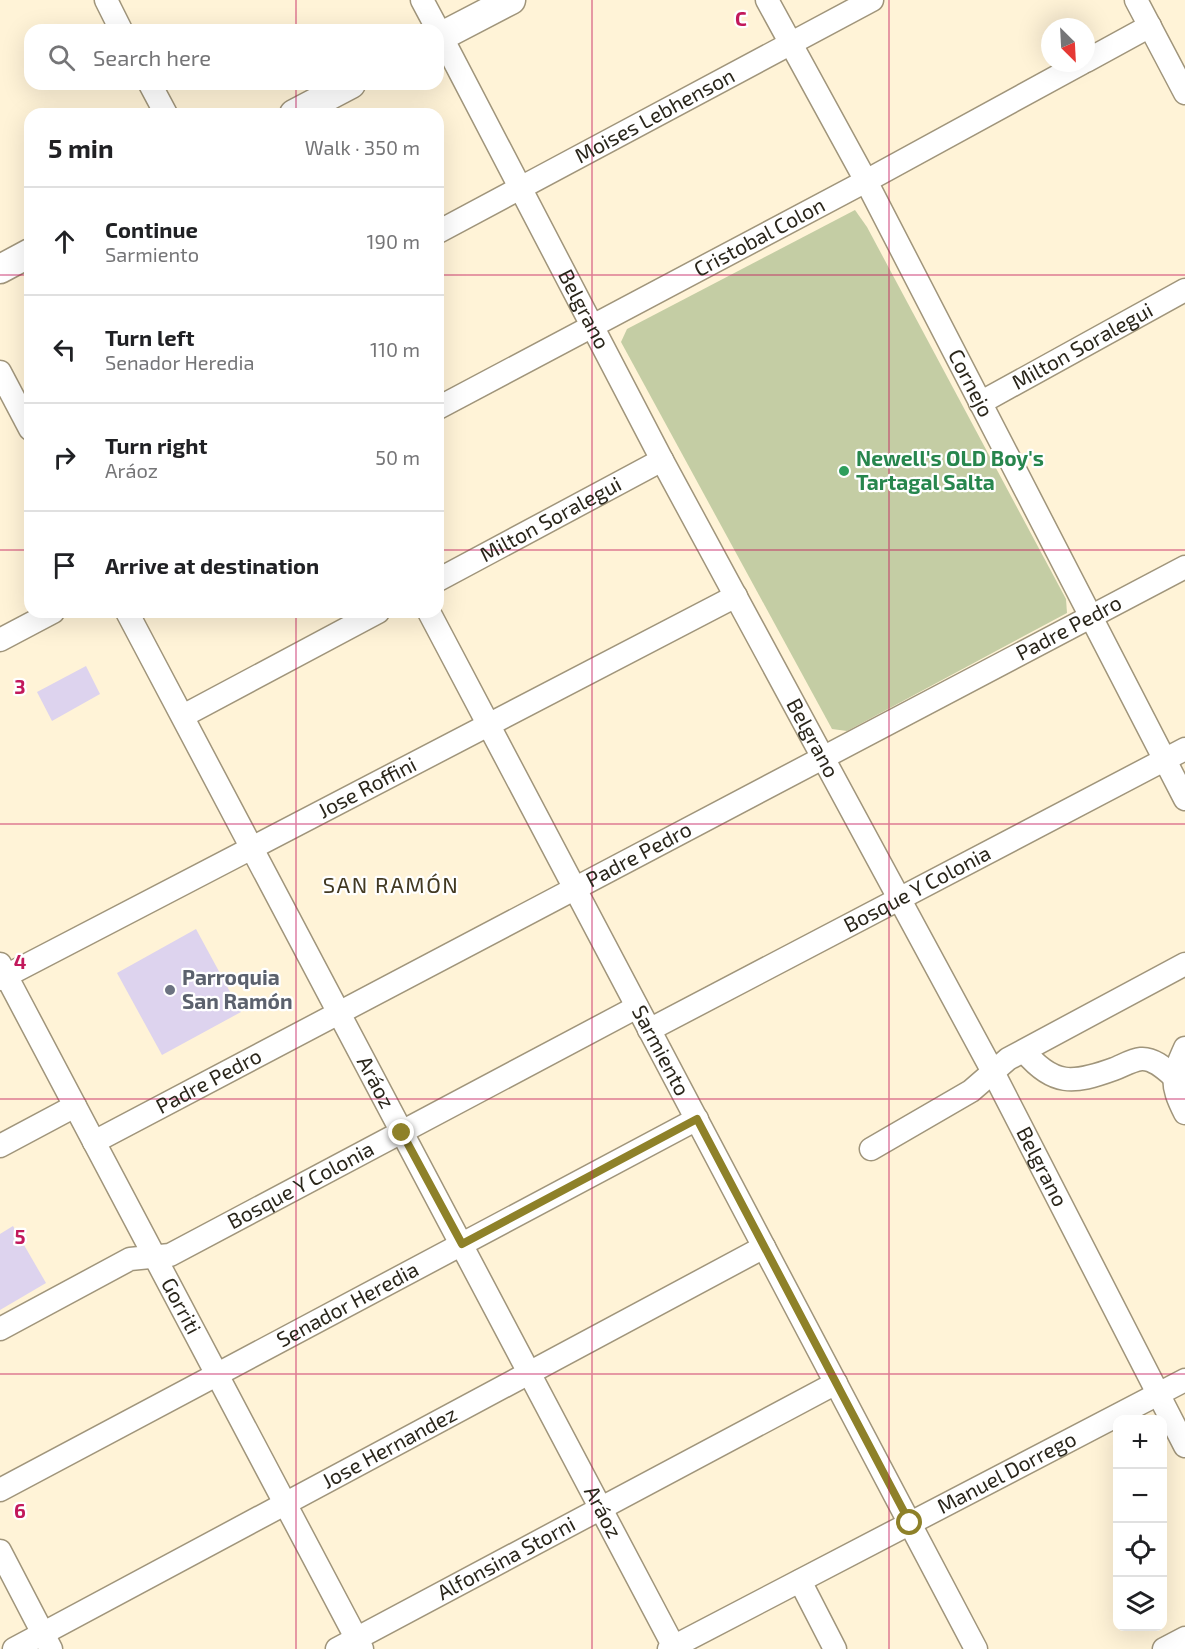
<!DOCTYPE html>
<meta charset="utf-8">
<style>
body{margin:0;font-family:"Exo 2",sans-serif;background:#f6f6f6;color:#202124}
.controls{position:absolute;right:18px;bottom:18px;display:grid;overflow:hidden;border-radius:12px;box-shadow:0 6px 24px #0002}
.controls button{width:54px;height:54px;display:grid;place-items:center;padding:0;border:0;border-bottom:2px solid #e0e0e0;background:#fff;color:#202124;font:30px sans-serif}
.compass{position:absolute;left:1041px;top:18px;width:54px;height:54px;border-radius:50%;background:#fff;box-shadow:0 6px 24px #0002;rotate:156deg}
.stop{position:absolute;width:18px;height:18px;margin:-14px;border:4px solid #8e8129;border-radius:50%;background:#fff}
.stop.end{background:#8e8129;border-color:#fff;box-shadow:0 2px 6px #0008}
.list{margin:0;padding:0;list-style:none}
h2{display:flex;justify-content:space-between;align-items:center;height:78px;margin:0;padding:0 24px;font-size:26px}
h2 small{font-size:20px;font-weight:400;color:#757577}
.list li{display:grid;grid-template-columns:39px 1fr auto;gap:18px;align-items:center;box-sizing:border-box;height:108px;padding:0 24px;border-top:2px solid #e0e0e0}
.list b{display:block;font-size:22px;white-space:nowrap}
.list p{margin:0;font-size:20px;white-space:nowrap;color:#757577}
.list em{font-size:20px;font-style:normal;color:#757577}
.icon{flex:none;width:33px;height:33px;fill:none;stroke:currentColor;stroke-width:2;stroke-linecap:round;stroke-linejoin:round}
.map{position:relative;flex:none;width:1185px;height:1649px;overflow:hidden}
.search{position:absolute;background:#fff;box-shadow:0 6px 24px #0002;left:24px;top:24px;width:420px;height:66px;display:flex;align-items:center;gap:15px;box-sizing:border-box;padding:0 21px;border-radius:18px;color:#757577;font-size:22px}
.panel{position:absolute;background:#fff;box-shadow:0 6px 24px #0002;left:24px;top:108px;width:420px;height:510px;border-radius:18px}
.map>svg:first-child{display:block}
.green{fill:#c4cda4}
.building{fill:#ddd3ee}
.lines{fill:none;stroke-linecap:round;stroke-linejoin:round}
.minor-casing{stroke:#a0957b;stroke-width:25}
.major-casing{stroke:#a0957b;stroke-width:31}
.minor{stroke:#fff;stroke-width:22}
.major{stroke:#fff;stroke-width:28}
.route{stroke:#8e8129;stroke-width:8}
.grid{fill:none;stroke:#c2185b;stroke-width:1.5;stroke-opacity:0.55}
.leisure-dot{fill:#2e9e5b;stroke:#fff;stroke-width:2}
.worship-dot{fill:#6b7280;stroke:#fff;stroke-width:2}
.labels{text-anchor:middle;stroke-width:4.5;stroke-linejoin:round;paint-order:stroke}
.street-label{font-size:21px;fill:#2a261b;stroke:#fff}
.leisure-label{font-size:21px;font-weight:bold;fill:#27864d;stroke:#fff;text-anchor:start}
.worship-label{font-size:21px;font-weight:bold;fill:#5b616d;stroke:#fff;text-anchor:start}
.neighbourhood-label{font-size:22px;letter-spacing:1.5px;fill:#423922;stroke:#fff}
.grid-label{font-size:20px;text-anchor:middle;font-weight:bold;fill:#c2185b;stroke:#fff;stroke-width:4.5;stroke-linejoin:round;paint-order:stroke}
</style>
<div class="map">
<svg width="1185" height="1649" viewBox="0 0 1185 1649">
<rect width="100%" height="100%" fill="#fff3d7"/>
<path class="green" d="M 855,210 L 867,227 L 1066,599 L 1067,613 L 847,731 L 832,729 L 621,342 L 627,329 Z"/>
<g class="building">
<path d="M 86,666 L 100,694 L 52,721 L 37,692 Z"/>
<path d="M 196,929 L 241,1012 L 162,1055 L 117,973 Z"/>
<path d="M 13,1226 L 46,1283 L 0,1310 L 0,1234 Z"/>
</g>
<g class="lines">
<g class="minor-casing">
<g id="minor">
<path d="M 106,0 L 121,30"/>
<path d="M 422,0 L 438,30"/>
<path id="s1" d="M 767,0 L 866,181 L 1185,799"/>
<path d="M 1136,0 L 1185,93"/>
<path id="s2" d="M 438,30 L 662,460 L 993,1072 L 1185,1446"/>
<path d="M 1086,61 L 1150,26"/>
<path d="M 150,84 L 166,114"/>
<path id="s3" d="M 438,232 L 872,0"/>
<path d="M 0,372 L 30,429"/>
<path id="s4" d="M 980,403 L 1185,290"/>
<path id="s5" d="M 438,408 L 866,181 L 1082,63"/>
<path id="s6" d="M 438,580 L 662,460"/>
<path id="s7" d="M 127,612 L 675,1649"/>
<path id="s8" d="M 429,612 L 976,1649"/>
<path d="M 0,640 L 53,612"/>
<path d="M 183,716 L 378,612"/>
<path id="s9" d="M 0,964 L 362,1649"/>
<path id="s10" d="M 0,979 L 736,596"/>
<path id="s11" d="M 649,1030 L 1185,749"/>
<path d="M 1185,1048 C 1172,1077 1170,1083 1185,1113"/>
<path d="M 1024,1051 C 1053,1086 1073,1084 1114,1069 C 1122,1066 1132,1060 1141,1059 C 1153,1058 1164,1068 1173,1076"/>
<path id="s12" d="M 94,1142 L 1185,567"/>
<path d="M 0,1146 L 75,1106"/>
<path d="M 871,1149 L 971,1091 L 1008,1059 L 1185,964"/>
<path id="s13" d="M 0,1329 L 130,1259 L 170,1255 L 637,1007"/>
<path id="s14" d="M 0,1490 L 697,1119"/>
<path d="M 0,1551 L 51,1649"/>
<path d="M 800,1581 L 835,1649"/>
<path id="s15" d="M 14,1649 L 764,1247"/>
<path id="s16" d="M 337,1649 L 836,1383"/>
<path id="s17" d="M 669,1649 L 1185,1380"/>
<path d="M 1164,1649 L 1185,1638"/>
</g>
</g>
<g class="major-casing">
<g id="major">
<path d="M 438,38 L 511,0"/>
<path d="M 294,114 L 351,84"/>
<path d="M 0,269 L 30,253"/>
</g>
</g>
<use href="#minor" class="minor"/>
<use href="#major" class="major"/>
</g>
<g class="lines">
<path class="route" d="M 402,1133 L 462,1244 L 697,1119 L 910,1523"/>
</g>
<path class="grid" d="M 296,0 L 296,30M 592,0 L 592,1649M 889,0 L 889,1649M 296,84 L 296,114M 0,275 L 30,275M 438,275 L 1185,275M 0,550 L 30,550M 438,550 L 1185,550M 296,612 L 296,1649M 0,824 L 1185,824M 0,1099 L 1185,1099M 0,1374 L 1185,1374"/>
<circle class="leisure-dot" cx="844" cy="471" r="6"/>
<circle class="worship-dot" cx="170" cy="990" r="6"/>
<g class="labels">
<g class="street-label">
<text dy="7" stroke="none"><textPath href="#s3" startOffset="246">Moises Lebhenson</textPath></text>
<text dy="7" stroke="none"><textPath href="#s5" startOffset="364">Cristobal Colon</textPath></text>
<text dy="7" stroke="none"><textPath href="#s2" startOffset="315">Belgrano</textPath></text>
<text dy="7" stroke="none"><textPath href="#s4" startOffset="117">Milton Soralegui</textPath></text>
<text dy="7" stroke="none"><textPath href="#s1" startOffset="434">Cornejo</textPath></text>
<text dy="7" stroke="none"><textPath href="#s6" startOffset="128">Milton Soralegui</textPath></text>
<text dy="7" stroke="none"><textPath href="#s12" startOffset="1102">Padre Pedro</textPath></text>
<text dy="7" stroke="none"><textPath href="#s2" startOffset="801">Belgrano</textPath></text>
<text dy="7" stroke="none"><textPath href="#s10" startOffset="414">Jose Roffini</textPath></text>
<text dy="7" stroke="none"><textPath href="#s12" startOffset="616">Padre Pedro</textPath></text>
<text dy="7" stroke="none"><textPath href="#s11" startOffset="303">Bosque Y Colonia</textPath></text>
<text dy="7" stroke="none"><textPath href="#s8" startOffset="496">Sarmiento</textPath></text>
<text dy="7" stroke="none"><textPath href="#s12" startOffset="130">Padre Pedro</textPath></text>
<text dy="7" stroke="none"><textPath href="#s7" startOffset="532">Aráoz</textPath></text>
<text dy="7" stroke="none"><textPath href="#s2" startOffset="1287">Belgrano</textPath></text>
<text dy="7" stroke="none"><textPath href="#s13" startOffset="336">Bosque Y Colonia</textPath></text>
<text dy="7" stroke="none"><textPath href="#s14" startOffset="394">Senador Heredia</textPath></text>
<text dy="7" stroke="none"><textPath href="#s9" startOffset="387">Gorriti</textPath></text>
<text dy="7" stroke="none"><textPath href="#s15" startOffset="426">Jose Hernandez</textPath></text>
<text dy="7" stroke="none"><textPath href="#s17" startOffset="381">Manuel Dorrego</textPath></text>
<text dy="7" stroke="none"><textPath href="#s7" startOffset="1018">Aráoz</textPath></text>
<text dy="7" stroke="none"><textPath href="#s16" startOffset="192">Alfonsina Storni</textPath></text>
</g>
<g class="leisure-label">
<text x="856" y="466">Newell's OLD Boy's<tspan x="856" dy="24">Tartagal Salta</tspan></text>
</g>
<g class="worship-label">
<text x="182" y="985">Parroquia<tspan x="182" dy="24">San Ramón</tspan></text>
</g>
<g class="neighbourhood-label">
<text x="391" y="893">SAN RAMÓN</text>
</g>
</g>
<g class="grid-label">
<text x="741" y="26">C</text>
<text x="20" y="694">3</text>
<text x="20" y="969">4</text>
<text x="20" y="1244">5</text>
<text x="20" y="1518">6</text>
</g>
</svg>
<div class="controls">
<button>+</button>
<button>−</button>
<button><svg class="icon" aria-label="locate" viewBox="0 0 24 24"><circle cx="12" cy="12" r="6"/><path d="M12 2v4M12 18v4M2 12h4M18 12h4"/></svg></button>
<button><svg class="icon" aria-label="layers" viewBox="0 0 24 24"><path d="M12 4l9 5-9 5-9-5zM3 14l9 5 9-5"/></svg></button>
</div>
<svg class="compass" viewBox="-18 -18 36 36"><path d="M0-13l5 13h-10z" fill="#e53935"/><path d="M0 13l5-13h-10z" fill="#757577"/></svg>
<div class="stop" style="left:910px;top:1523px"></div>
<div class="stop end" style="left:402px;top:1133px"></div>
<div class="search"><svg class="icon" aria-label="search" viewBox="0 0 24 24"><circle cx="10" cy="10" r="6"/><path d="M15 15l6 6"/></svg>Search here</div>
<section class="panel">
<h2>5 min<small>Walk · 350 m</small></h2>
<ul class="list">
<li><svg class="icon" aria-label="ahead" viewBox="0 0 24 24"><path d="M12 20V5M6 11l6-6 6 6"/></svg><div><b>Continue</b><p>Sarmiento</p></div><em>190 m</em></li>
<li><svg class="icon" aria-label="left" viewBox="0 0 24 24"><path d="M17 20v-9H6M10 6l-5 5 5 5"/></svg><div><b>Turn left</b><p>Senador Heredia</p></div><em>110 m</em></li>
<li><svg class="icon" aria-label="right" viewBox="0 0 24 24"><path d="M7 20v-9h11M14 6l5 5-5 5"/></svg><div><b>Turn right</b><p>Aráoz</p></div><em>50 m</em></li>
<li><svg class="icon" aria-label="arrive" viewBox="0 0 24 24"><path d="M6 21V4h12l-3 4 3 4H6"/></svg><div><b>Arrive at destination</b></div></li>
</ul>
</section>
</div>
